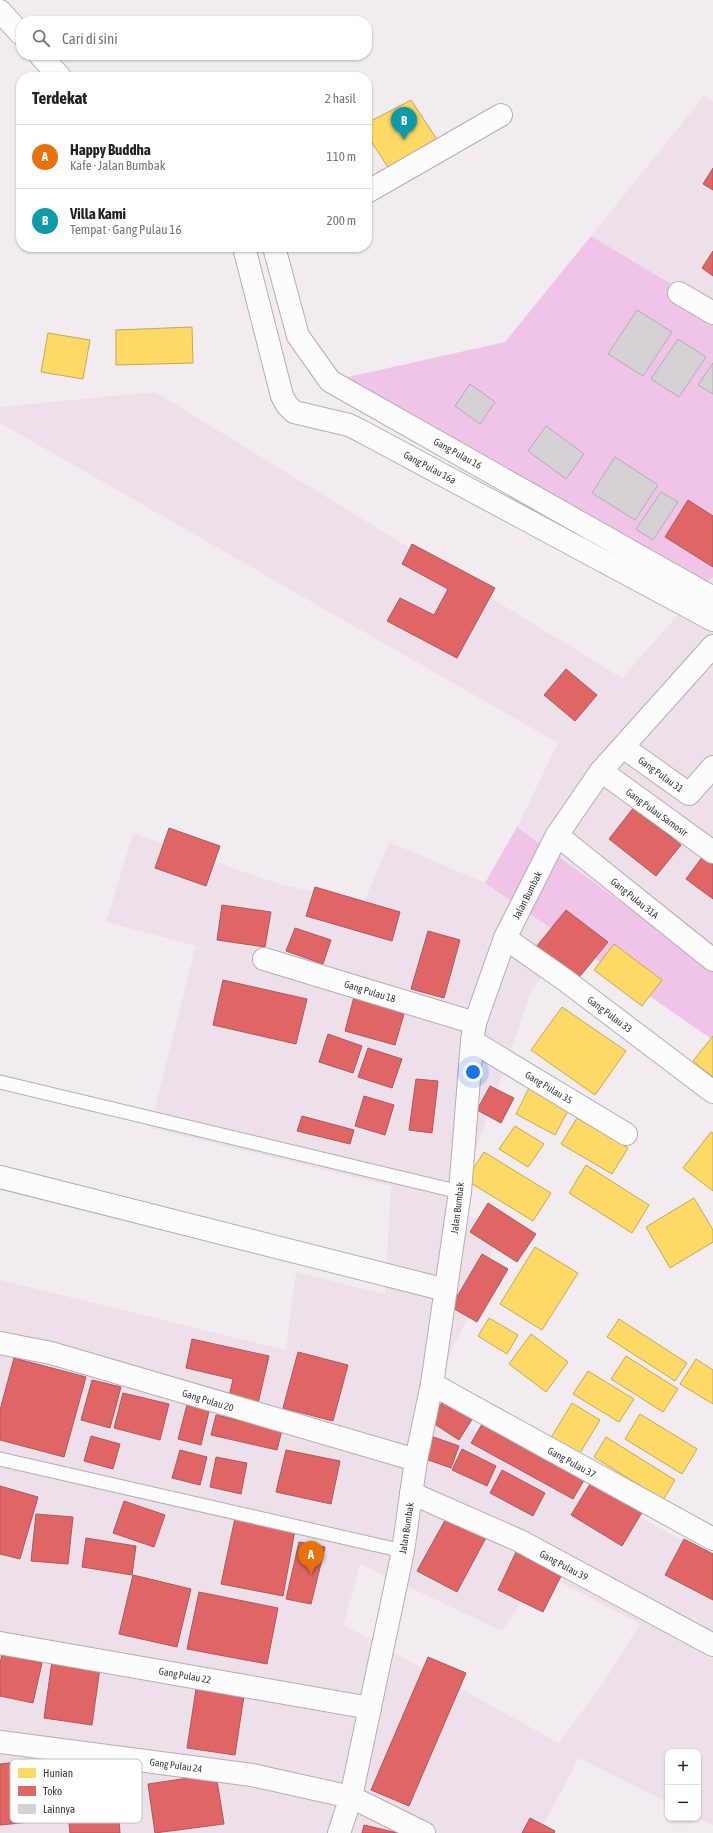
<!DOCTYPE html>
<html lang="id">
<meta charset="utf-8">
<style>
body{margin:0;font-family:"Asap Condensed",sans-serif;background:#f6f6f6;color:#222}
.controls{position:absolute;right:12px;bottom:12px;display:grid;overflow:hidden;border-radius:8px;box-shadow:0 1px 3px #0004}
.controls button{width:36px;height:36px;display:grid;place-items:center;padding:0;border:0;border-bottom:1px solid #e0e0e0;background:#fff;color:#222;font:20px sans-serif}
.you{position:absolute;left:473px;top:1072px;width:14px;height:14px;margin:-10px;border:3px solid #fff;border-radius:50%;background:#1a73e8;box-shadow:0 0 0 6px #1a73e833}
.badge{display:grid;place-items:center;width:26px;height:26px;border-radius:50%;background:#7a7579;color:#fff;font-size:13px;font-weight:700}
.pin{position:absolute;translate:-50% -33px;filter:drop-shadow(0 1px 2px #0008)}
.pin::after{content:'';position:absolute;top:21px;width:14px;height:12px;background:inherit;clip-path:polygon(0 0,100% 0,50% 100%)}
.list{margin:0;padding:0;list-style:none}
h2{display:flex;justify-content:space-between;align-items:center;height:52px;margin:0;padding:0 16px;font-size:17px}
h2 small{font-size:13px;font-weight:400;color:#767676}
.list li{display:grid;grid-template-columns:26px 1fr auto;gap:12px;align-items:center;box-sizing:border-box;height:64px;padding:0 16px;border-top:1px solid #e0e0e0}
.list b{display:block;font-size:15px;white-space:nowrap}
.list p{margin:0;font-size:13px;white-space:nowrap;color:#767676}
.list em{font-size:13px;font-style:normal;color:#767676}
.icon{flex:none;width:22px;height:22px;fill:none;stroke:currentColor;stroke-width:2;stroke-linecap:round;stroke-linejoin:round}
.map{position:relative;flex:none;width:713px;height:1833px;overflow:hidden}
.search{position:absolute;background:#fff;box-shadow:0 1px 3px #0004;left:16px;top:16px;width:356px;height:44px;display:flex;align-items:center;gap:10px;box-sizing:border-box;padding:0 14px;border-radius:16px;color:#767676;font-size:15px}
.panel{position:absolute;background:#fff;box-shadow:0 1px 3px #0004;left:16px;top:72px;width:356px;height:180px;border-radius:16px}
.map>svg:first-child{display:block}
.built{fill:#ede0ea;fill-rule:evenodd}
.green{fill:#f0c4e8}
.homes{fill:#ffd966;stroke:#c4a858}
.shops{fill:#e06666;stroke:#ae5758}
.building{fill:#d6d1d5;stroke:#b2adb1}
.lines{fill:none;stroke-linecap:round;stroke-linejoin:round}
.service-casing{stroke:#b3aeb2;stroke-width:15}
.minor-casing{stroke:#b3aeb2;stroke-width:24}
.tertiary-casing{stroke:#b3aeb2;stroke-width:24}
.service{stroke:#fdfcfd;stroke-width:13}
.minor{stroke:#fdfcfd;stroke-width:22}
.tertiary{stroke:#fdfcfd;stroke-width:22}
.labels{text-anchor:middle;stroke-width:4;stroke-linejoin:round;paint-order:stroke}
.street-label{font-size:10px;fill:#393538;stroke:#fff}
.key{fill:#fff;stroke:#c4c2c3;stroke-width:1}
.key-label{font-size:11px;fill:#393538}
</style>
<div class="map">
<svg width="713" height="1833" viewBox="0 0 713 1833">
<rect width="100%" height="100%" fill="#f2ecf1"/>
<g class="built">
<path d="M 704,96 L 713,102 L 713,309 L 591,236 Z"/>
<path d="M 155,392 L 622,678 L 704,585 L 713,577 L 713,968 L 517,827 L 558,743 L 0,423 L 0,407 Z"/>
<path d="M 133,833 L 282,885 L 364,902 L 389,842 L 485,883 L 572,943 L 532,989 L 455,1210 L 497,1227 L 487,1277 L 426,1405 L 640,1517 L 713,1557 L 713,1825 L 698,1818 L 698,1752 L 668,1752 L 668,1803 L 579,1758 L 539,1833 L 0,1833 L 0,1280 L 286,1350 L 296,1272 L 385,1294 L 391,1186 L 150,1128 L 196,946 L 106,922 ZM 360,1564 L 502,1631 L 541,1572 L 640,1624 L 605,1680 L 559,1743 L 344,1625 Z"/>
</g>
<g class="green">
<path d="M 591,236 L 713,309 L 713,577 L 704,585 L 330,381 L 505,342 Z"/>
<path d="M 517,827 L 713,968 L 713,1040 L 485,883 Z"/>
</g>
<g class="homes">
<path d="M 411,100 L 440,144 L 393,175 L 367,135 L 367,123 Z"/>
<path d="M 192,327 L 193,363 L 116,365 L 116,330 Z"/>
<path d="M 48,333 L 90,340 L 83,379 L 41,372 Z"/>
<path d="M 614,944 L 662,980 L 642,1006 L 594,970 Z"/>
<path d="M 562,1007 L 626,1051 L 595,1095 L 531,1050 Z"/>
<path d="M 713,1036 L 713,1077 L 693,1061 Z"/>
<path d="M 529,1088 L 569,1109 L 555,1135 L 516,1114 Z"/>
<path d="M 577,1118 L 628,1148 L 612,1174 L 561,1144 Z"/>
<path d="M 515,1126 L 544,1144 L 528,1167 L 499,1149 Z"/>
<path d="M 711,1132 L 713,1133 L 713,1191 L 683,1168 Z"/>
<path d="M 484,1152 L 551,1193 L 533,1221 L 466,1180 Z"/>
<path d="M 586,1165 L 649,1205 L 632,1233 L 569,1193 Z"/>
<path d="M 694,1198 L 713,1230 L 713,1242 L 670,1268 L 646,1227 Z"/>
<path d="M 535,1247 L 578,1273 L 542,1330 L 500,1304 Z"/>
<path d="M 489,1318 L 518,1335 L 507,1354 L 478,1336 Z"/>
<path d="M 619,1319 L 687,1363 L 675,1381 L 607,1337 Z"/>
<path d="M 531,1334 L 568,1362 L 546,1392 L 509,1364 Z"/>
<path d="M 626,1356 L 678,1389 L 663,1412 L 611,1379 Z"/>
<path d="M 696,1359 L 713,1370 L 713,1404 L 680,1384 Z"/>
<path d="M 588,1371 L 634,1399 L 619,1422 L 573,1394 Z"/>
<path d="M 572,1403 L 600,1420 L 577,1458 L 549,1441 Z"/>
<path d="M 640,1414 L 697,1449 L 682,1474 L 625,1439 Z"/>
<path d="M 606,1437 L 675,1480 L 663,1500 L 594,1457 Z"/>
</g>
<g class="shops">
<path d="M 713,168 L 713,190 L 703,184 Z"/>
<path d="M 713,251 L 713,276 L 702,268 Z"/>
<path d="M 688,500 L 713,516 L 713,567 L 665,537 Z"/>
<path d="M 412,544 L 495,588 L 457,658 L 387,621 L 400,598 L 434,615 L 448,589 L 402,564 Z"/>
<path d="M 566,669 L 597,695 L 575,721 L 544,695 Z"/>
<path d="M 634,807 L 681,845 L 656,876 L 609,839 Z"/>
<path d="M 169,828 L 220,846 L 206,886 L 155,868 Z"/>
<path d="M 706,852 L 713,857 L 713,899 L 686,879 Z"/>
<path d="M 315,887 L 400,912 L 392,941 L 306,916 Z"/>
<path d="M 222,905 L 271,912 L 265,947 L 217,940 Z"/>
<path d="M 566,910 L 608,942 L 577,980 L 536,947 Z"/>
<path d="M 295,928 L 331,940 L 323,964 L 286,951 Z"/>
<path d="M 428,931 L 460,940 L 444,998 L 411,989 Z"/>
<path d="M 223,980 L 307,999 L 296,1044 L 213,1025 Z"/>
<path d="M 355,993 L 406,1007 L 395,1045 L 345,1031 Z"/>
<path d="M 328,1034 L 362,1046 L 353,1073 L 319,1062 Z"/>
<path d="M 368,1048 L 402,1059 L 392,1088 L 358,1077 Z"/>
<path d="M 416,1079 L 438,1081 L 432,1133 L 409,1130 Z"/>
<path d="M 490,1086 L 514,1098 L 501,1123 L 477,1110 Z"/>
<path d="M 364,1096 L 394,1105 L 385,1135 L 355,1126 Z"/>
<path d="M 302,1116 L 354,1130 L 350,1144 L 297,1131 Z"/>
<path d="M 488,1203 L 536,1234 L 517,1262 L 470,1232 Z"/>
<path d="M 482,1254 L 508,1269 L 477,1322 L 451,1307 Z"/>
<path d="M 192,1339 L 269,1356 L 257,1408 L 228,1401 L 233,1379 L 186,1368 Z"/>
<path d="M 298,1352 L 348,1365 L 333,1421 L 283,1408 Z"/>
<path d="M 14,1358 L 86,1377 L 64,1457 L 0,1440 L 0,1410 Z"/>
<path d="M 92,1380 L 121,1387 L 110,1428 L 81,1420 Z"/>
<path d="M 123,1393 L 169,1404 L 160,1440 L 114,1428 Z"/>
<path d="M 447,1395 L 476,1413 L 459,1440 L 430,1421 Z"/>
<path d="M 189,1397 L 211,1403 L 201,1445 L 178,1439 Z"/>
<path d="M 216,1415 L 282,1430 L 277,1450 L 211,1435 Z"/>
<path d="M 485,1419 L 587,1475 L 573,1499 L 471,1443 Z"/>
<path d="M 425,1434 L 459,1446 L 451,1468 L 417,1456 Z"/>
<path d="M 91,1436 L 120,1444 L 113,1469 L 84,1461 Z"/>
<path d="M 462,1449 L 496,1466 L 487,1486 L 452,1470 Z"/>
<path d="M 180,1450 L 207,1457 L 200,1485 L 172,1478 Z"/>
<path d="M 286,1450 L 340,1461 L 331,1504 L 276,1492 Z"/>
<path d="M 216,1457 L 247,1463 L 241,1494 L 210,1487 Z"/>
<path d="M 502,1470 L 545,1493 L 533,1516 L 490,1493 Z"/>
<path d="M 593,1479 L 644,1509 L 622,1546 L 571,1515 Z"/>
<path d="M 0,1486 L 38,1497 L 20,1559 L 0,1554 Z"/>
<path d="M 124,1501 L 165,1515 L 154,1547 L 113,1533 Z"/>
<path d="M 449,1513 L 488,1534 L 457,1592 L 417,1571 Z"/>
<path d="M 36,1514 L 73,1517 L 68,1564 L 31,1561 Z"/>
<path d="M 235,1518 L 295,1530 L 283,1596 L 221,1584 Z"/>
<path d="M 86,1538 L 136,1546 L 132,1575 L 82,1567 Z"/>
<path d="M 684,1539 L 713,1554 L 713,1600 L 665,1575 Z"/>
<path d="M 299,1542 L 325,1547 L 311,1604 L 286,1599 Z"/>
<path d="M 517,1550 L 563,1572 L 543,1612 L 498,1590 Z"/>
<path d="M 133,1575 L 191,1589 L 177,1647 L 119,1634 Z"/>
<path d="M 199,1592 L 278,1608 L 267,1664 L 187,1649 Z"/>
<path d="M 2,1654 L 42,1663 L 33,1703 L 0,1696 L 0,1664 Z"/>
<path d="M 428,1657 L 466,1673 L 409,1806 L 371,1790 Z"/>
<path d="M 52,1661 L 100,1668 L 92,1725 L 44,1718 Z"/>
<path d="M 196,1689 L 244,1696 L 235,1755 L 187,1748 Z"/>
<path d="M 36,1760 L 42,1821 L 0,1825 L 0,1764 Z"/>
<path d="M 216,1774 L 224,1824 L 155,1833 L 148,1784 Z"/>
<path d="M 117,1792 L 120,1833 L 70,1833 L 66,1796 Z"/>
<path d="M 530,1818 L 555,1831 L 554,1833 L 522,1833 Z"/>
<path d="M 364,1825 L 398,1833 L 362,1833 Z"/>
</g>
<g class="building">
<path d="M 637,310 L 672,332 L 643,376 L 608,354 Z"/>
<path d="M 678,339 L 706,357 L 679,397 L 651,379 Z"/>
<path d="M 713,363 L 713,394 L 698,385 Z"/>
<path d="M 470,384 L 495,402 L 480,424 L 455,406 Z"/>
<path d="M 546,426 L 584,454 L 566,479 L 528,451 Z"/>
<path d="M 615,457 L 658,485 L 635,520 L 592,493 Z"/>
<path d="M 661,492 L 678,502 L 653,540 L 636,529 Z"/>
</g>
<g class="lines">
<g class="service-casing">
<g id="service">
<path d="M 0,1082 L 460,1192"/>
<path d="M 0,1459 L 403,1551"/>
</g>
</g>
<g class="minor-casing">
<g id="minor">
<path d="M 0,11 L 21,34"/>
<path d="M 40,55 L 60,77"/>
<path d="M 367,192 L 501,115"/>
<path d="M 244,247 L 282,396 L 287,405 L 294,412 L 349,425 L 361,431 L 713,620"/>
<path d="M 274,247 L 298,336 L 330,381 L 713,598"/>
<path d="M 679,293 L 713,313"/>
<path d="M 623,747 L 689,794 L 713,767"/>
<path d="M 601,771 L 713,852"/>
<path d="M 557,835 L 713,960"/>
<path d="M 505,938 L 565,980 L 713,1092"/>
<path d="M 264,959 L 475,1023"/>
<path d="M 472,1041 L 626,1134"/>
<path d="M 0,1177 L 446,1290"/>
<path d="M 0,1343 L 51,1353 L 416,1460"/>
<path d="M 432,1384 L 713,1539"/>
<path d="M 411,1493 L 520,1541 L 713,1645"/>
<path d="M 0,1643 L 370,1708"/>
<path d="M 0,1742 L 252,1775 L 351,1797 L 424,1833"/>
</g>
</g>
<g class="tertiary-casing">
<path id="tertiary" d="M 339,1833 L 351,1797 L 403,1551 L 416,1460 L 432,1384 L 460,1192 L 472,1041 L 475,1023 L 505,938 L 557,835 L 601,771 L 713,646"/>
</g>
<use href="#service" class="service"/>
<use href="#minor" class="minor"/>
<use href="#tertiary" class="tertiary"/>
</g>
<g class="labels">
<g class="street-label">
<text transform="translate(458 453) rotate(29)" y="4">Gang Pulau 16</text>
<text transform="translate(430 467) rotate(28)" y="4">Gang Pulau 16a</text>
<text transform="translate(661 774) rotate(36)" y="4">Gang Pulau 31</text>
<text transform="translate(657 812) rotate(36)" y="4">Gang Pulau Samosir</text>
<text transform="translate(527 895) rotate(-63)" y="4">Jalan Bumbak</text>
<text transform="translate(635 898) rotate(39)" y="4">Gang Pulau 31A</text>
<text transform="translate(370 991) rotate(17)" y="4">Gang Pulau 18</text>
<text transform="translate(610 1014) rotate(37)" y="4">Gang Pulau 33</text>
<text transform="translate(549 1087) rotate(31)" y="4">Gang Pulau 35</text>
<text transform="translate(457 1208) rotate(-83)" y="4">Jalan Bumbak</text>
<text transform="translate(208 1400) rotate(17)" y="4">Gang Pulau 20</text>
<text transform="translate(572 1462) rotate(29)" y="4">Gang Pulau 37</text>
<text transform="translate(406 1528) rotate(-81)" y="4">Jalan Bumbak</text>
<text transform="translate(564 1565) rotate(28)" y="4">Gang Pulau 39</text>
<text transform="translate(185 1675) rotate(10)" y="4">Gang Pulau 22</text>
<text transform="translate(176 1765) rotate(8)" y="4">Gang Pulau 24</text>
</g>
</g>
<rect x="10" y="1759" width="132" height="64" rx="6" class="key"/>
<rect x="18" y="1768" width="18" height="10" fill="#ffd966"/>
<rect x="18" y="1786" width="18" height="10" fill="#e06666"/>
<rect x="18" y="1804" width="18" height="10" fill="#d6d1d5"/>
<g class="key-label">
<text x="43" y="1777">Hunian</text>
<text x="43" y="1795">Toko</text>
<text x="43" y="1813">Lainnya</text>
</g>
</svg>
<div class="controls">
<button>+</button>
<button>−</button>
</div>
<div class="you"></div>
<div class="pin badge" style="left:311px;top:1574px;background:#e8710a">A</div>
<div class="pin badge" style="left:404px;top:140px;background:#0f9aa8">B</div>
<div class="search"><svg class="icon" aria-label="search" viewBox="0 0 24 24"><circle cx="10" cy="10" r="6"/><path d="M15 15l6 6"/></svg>Cari di sini</div>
<section class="panel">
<h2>Terdekat<small>2 hasil</small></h2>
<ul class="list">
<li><span class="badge" style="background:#e8710a">A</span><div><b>Happy Buddha</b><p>Kafe · Jalan Bumbak</p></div><em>110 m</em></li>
<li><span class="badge" style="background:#0f9aa8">B</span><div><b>Villa Kami</b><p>Tempat · Gang Pulau 16</p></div><em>200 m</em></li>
</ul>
</section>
</div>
